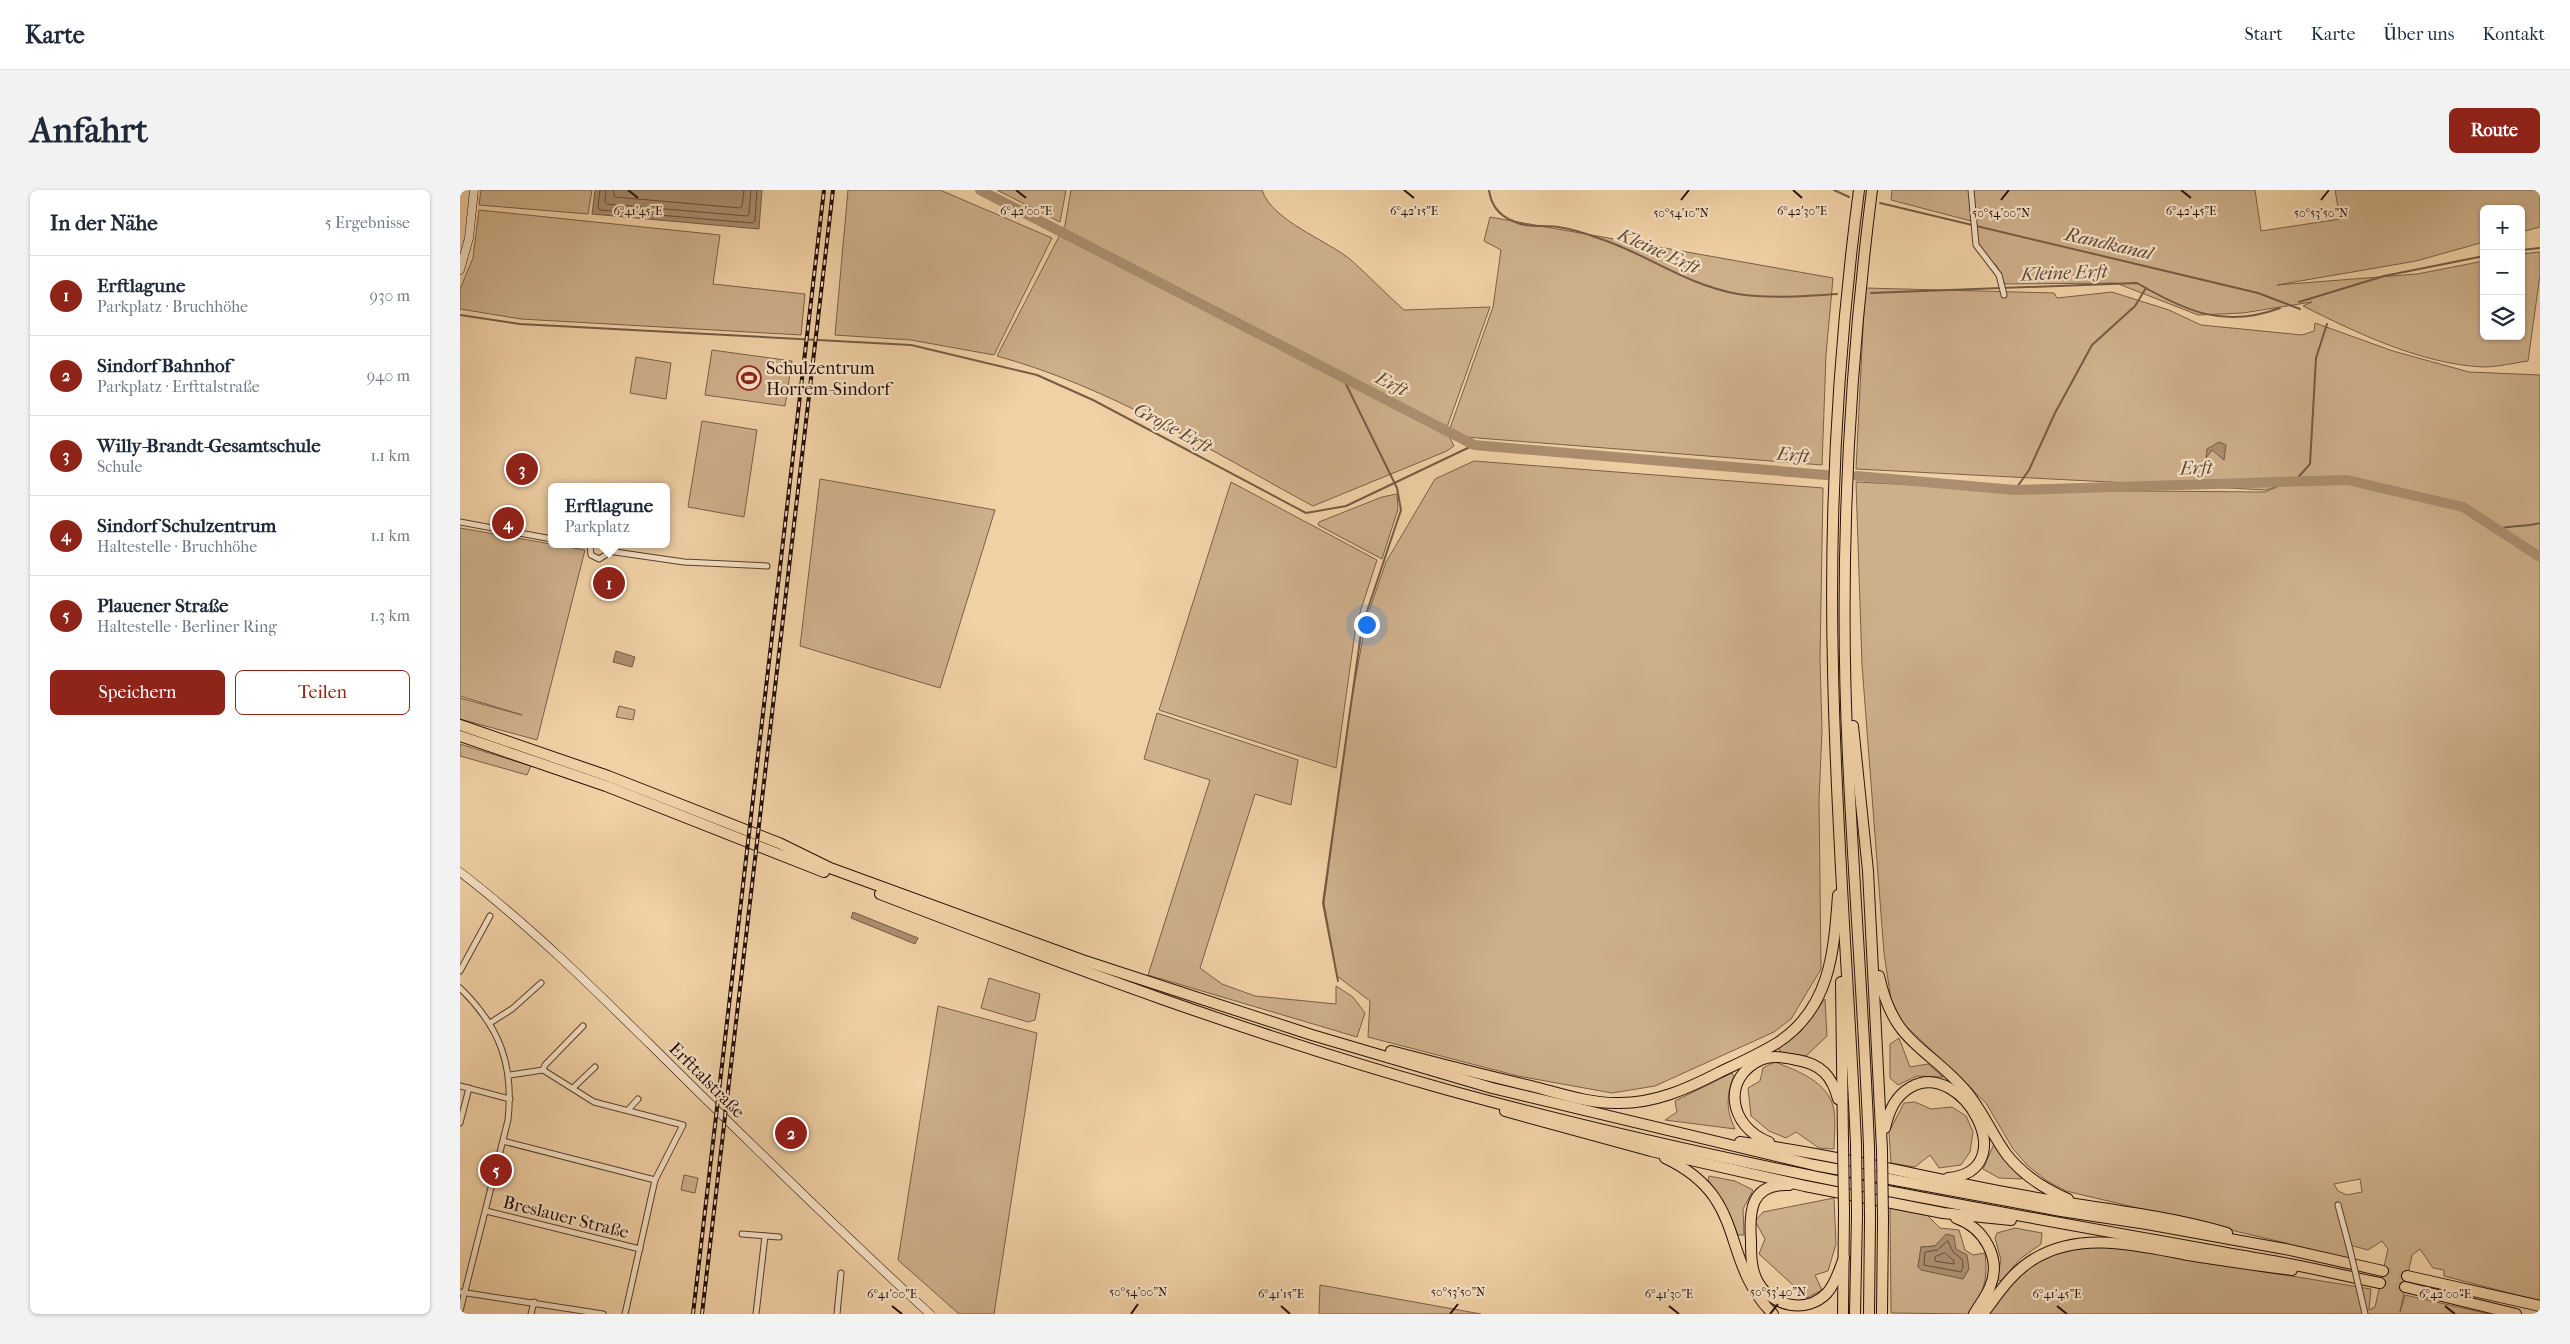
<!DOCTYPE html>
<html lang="de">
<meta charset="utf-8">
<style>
body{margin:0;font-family:"IM FELL French Canon",serif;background:#f2f2f3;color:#1f2937}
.controls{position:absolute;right:15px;top:15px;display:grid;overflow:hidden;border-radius:8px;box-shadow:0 1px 4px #0004}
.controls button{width:45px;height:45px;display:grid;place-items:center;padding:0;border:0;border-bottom:1px solid #e0e1e3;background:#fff;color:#1f2937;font:25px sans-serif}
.you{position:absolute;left:906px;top:434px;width:18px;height:18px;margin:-12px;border:4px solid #fff;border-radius:50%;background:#1a73e8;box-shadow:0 0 0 8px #1a73e833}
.badge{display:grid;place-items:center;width:32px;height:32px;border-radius:50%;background:#8f2418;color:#fff;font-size:16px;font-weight:700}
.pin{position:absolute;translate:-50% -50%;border:2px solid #fff;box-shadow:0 1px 5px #0006}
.popup{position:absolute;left:88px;top:293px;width:122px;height:65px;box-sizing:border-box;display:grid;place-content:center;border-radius:8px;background:#fff;filter:drop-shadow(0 1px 4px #0005);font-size:16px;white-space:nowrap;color:#747a83}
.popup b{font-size:19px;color:#1f2937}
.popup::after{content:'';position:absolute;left:50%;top:100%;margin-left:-10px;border:10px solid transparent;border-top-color:#fff}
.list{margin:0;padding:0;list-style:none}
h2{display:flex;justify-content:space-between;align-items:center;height:65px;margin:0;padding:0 20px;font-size:21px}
h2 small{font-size:16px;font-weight:400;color:#747a83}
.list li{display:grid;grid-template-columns:32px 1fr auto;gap:15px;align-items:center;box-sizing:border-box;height:80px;padding:0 20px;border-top:1px solid #e0e1e3}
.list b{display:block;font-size:19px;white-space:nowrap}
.list p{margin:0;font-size:16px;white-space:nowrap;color:#747a83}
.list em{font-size:16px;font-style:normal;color:#747a83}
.actions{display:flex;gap:10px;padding:15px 20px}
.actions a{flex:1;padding:11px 0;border:1px solid #8f2418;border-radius:8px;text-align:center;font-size:18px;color:#8f2418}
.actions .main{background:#8f2418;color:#fff}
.icon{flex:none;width:28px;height:28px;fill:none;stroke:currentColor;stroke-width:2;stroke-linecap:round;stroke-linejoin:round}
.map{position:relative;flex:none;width:2080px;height:1124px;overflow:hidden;border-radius:8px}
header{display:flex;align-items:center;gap:30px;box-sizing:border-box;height:70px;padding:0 25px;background:#fff;border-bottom:1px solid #e0e1e3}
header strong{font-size:24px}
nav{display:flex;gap:28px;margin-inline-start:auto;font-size:18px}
.intro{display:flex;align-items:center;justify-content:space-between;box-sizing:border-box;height:120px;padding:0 30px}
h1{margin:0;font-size:35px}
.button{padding:12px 22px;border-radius:8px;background:#8f2418;color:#fff;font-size:18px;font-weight:700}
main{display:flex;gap:30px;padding:0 30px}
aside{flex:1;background:#fff;border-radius:8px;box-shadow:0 1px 4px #0004}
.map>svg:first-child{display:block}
.green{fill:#cdaf8a;stroke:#795f48;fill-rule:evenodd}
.water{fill:#ab8e6f;stroke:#755b45}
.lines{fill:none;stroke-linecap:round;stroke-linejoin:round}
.shore{stroke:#684e3b;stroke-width:1}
.stream{stroke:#755b45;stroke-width:2}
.river{stroke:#ab8e6f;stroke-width:10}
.highway-tunnel{stroke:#c7a985;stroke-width:10;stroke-dasharray:10 5;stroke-linecap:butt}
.street-casing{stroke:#583f2e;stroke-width:7}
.secondary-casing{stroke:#250f07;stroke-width:9}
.highway-casing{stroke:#250f07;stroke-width:12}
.street{stroke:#f5e0c4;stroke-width:5}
.secondary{stroke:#f5e0c4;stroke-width:8}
.highway{stroke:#f0d0a5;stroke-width:10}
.rail-casing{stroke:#250f07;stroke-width:4}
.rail{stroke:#f5e0c4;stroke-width:2;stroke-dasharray:5.5;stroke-linecap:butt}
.street-bridge-casing{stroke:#583f2e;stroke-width:7;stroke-linecap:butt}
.highway-bridge-casing{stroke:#250f07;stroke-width:12;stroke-linecap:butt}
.street-bridge{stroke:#f5e0c4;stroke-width:5}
.highway-bridge{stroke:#f0d0a5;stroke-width:10}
.ticks{fill:none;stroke:#250f07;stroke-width:2}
.labels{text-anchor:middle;stroke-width:4.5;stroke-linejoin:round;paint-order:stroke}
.poi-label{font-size:18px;fill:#250f07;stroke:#f5e0c4;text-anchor:start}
.street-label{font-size:18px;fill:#250f07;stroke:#f5e0c4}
.water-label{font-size:19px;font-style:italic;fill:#614836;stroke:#f5e0c4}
.ticks-label{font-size:12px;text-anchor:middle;fill:#250f07;stroke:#f5e0c4;stroke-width:4.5;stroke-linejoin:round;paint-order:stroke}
</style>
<header>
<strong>Karte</strong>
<nav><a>Start</a><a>Karte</a><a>Über uns</a><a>Kontakt</a></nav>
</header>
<div class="intro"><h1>Anfahrt</h1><a class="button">Route</a></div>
<main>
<aside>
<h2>In der Nähe<small>5 Ergebnisse</small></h2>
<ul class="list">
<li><span class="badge">1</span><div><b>Erftlagune</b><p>Parkplatz · Bruchhöhe</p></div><em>930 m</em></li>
<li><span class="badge">2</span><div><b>Sindorf Bahnhof</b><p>Parkplatz · Erfttalstraße</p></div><em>940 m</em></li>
<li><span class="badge">3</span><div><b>Willy-Brandt-Gesamtschule</b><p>Schule</p></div><em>1.1 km</em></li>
<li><span class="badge">4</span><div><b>Sindorf Schulzentrum</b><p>Haltestelle · Bruchhöhe</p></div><em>1.1 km</em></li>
<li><span class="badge">5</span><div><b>Plauener Straße</b><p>Haltestelle · Berliner Ring</p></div><em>1.3 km</em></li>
</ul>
<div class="actions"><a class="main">Speichern</a><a>Teilen</a></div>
</aside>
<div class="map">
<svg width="2080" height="1124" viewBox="0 0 2080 1124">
<rect width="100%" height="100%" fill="#f0d0a5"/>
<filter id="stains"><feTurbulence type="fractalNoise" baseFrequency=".004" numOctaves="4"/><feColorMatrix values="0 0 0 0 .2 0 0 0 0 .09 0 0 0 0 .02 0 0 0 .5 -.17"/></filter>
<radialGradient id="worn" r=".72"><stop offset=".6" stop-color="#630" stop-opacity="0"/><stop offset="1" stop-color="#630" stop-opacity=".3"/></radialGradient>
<g class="green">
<path d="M 21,0 L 132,0 L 128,24 L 19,15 Z"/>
<path d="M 388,0 L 480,0 L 592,48 L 534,165 L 451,150 L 375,145 Z"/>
<path d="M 537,0 L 606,0 L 600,32 Z"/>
<path d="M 611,0 L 802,0 C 812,31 867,50 891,70 C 909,86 926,104 944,120 L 1030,117 L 986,240 L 994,256 L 987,261 L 853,316 C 751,261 650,197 537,166 L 605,35 Z"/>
<path d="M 1432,0 L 1509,0 L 1511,31 L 1431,10 Z"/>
<path d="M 1513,0 L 1795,0 L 1801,41 L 1880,29 L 1875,0 L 2080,0 L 2080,37 L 2061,42 L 2061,19 L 2024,19 L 2024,52 L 1956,71 L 1817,95 L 1957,84 L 2024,71 L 2024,146 L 2061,146 L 2061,64 L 2080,62 L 2080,85 L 2068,171 C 2054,173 2037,177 2023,177 C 1961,174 1897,143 1843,116 L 1852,112 L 1783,123 L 1738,125 L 1656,93 L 1545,94 L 1537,76 L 1525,66 L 1515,46 Z"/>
<path d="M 19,20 L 260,45 L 253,94 L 345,104 L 341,145 L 61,129 L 0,119 L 0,99 L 13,68 Z"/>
<path d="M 1030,27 L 1373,88 L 1366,165 L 1362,275 L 1005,247 L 989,241 L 1033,117 L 1041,60 L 1024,51 Z"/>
<path d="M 1405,98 L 1594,103 L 1597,108 L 1652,102 L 1709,120 L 1741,135 L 1842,145 L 1854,141 L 1855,133 L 1933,161 L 2009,182 L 2080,185 L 2080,1111 L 1984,1086 L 1984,1080 L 1973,1078 L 1960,1059 L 1952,1065 L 1940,1122 L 1945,1105 L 2029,1124 L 1526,1124 L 1541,1104 L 1576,1071 L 1617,1056 L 1659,1058 L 1911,1099 L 1909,1120 L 1915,1117 L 1928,1059 L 1922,1051 L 1908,1060 L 1886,1054 L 1889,1068 L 1606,1001 L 1587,991 L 1567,975 L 1553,959 L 1526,913 L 1443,833 L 1431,810 L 1424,763 L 1402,475 L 1396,292 L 1555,300 L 1805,302 L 1829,292 L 1806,300 L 1396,279 ZM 1900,989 L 1902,1002 L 1887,1005 L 1878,1001 L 1874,994 Z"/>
<path d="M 252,160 L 332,171 L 325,216 L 245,205 Z"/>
<path d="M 176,167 L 211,173 L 206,209 L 170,203 Z"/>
<path d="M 242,231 L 297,240 L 284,327 L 228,317 Z"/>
<path d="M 1014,271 L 1363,298 L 1360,470 L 1362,540 L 1359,610 L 1361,779 L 1331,829 L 1314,842 L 1195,896 L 1152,903 L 1058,886 L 908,847 L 910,811 L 877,786 L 864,713 L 890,519 L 906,430 L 926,372 L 975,289 Z"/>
<path d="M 360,289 L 535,320 L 480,498 L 340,456 Z"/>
<path d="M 771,292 L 917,370 L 896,435 L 876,578 L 699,520 Z"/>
<path d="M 937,304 L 938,319 L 922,369 L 858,335 L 859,332 L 922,307 Z"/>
<path d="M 0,338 L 125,360 L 77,550 L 0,529 L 0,508 L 62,525 L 0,506 Z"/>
<path d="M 159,516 L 175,520 L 173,530 L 156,527 Z"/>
<path d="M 697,523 L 838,570 L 831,615 L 795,604 L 740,778 L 762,794 L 795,806 L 876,814 L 876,796 L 893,807 L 905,823 L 897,847 L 688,785 L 750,590 L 684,569 Z"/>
<path d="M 0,554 L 71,576 L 67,585 L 0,566 Z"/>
<path d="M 529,788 L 580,804 L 575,830 L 568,832 L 521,818 Z"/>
<path d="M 1365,809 L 1367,846 L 1346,866 L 1320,862 L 1319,858 L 1341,841 Z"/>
<path d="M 478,816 L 577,843 L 534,1124 L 499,1124 L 438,1070 Z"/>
<path d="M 1439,848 L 1450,877 L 1468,874 L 1483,887 L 1457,886 L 1438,895 L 1430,888 L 1430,854 Z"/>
<path d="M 1315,872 C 1338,881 1369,892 1374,920 C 1376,932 1374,947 1374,959 L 1359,958 L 1336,942 L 1326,948 L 1309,941 L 1291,926 L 1288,898 L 1300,891 L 1303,878 Z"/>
<path d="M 1272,883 L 1274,886 C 1266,906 1266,920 1275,939 L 1205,930 L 1217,922 L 1215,911 Z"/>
<path d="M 1455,912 L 1471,919 L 1492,917 L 1506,926 L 1513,942 L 1510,962 L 1501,975 L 1479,978 L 1470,965 L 1455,977 L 1431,973 L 1429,942 L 1444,913 Z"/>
<path d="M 1534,954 L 1562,989 L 1539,988 L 1523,979 Z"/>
<path d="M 224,985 L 238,988 L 235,1003 L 221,1000 Z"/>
<path d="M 1249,986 L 1275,991 L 1293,1000 L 1283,1019 L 1284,1045 L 1278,1045 L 1263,1011 L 1248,990 Z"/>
<path d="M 1374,1008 L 1376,1054 L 1368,1081 L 1355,1085 L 1362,1100 L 1347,1108 L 1299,1064 L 1305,1049 L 1295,1031 L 1303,1022 Z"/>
<path d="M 1430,1018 L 1467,1025 L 1480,1038 L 1499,1040 L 1505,1060 L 1513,1065 L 1525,1063 C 1528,1092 1524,1099 1510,1124 L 1431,1123 ZM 1486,1045 L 1496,1059 L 1461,1080 L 1458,1077 L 1461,1057 L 1475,1056 Z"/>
<path d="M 1555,1038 L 1582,1043 L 1581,1054 L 1560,1069 L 1541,1091 L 1537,1089 L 1541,1070 L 1535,1048 L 1537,1043 Z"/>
<path d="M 860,1095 L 1021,1124 L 859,1124 Z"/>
</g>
<g class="water">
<path d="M 135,0 L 302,0 L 299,39 L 132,24 Z"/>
<path d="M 1759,252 L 1766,255 L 1764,270 L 1752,260 L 1746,268 L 1747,259 Z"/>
<path d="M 156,461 L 175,467 L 172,477 L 153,472 Z"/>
<path d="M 393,722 L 458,748 L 455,754 L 391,728 Z"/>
<path d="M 1486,1044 L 1494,1046 L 1496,1059 L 1507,1065 L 1509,1079 L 1503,1089 L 1461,1080 L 1458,1077 L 1461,1057 L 1475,1056 Z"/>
</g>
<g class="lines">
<g class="shore">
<path d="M 140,0 L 138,17 L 140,20 L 292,33 L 295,31 L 297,0"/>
<path d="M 146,0 L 145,12 L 147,14 L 287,26 L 289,24 L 291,0"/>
<path d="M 153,0 L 155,7 L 280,18 L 282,16 L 284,0"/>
<path d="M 1488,1051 L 1493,1062 L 1502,1069 L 1503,1077 L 1501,1082 L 1464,1075 L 1465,1062 L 1477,1060 Z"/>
<path d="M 1485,1063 L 1494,1071 L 1494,1074 L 1475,1071 L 1475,1067 Z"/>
</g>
<g class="stream">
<path d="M 1029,0 C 1031,15 1038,25 1053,31 C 1067,38 1082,35 1098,37 C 1111,39 1125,43 1138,48 C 1188,64 1223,94 1278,104 C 1310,109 1344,106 1377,104"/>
<path d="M 1374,0 L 1389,7"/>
<path d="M 1420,13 L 1798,103 L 1840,119"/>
<path d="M 2061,60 L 2080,58"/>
<path d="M 1411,103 L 1677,93 C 1725,121 1764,139 1820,118"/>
<path d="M 1839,112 L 1924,86 L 2024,66"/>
<path d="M 0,125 L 60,134 L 451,155 L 577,185 L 633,210 L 846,323 L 886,316 L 1014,255"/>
<path d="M 1834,292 L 1850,274 L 1856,168 L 1867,134"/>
<path d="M 1555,300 L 1569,280 L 1595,223 L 1632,155 L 1675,116 L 1686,98"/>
<path d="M 2038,339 C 2052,335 2066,337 2080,333"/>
<path d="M 878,791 L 863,713 L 902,436 L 941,320 L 937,298 L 882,186"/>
</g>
<g class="river">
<path d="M 520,0 L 1014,255 L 1366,285"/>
<path d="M 1397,286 L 1555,300 L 1887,290 L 2003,317 L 2080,367"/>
</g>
<g class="highway-tunnel">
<path d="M 1923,1081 L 1947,1086"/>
<path d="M 1920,1093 L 1945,1097"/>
</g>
<g class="street-casing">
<g id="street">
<path d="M 1511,0 L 1516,55 L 1539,85 L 1544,105"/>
<path d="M 0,332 L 92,349"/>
<path d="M 130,354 L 131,365 L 139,369 L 147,364 L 147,354"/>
<path d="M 148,361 L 224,372 L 307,376"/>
<path d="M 0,781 L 30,726"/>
<path d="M 0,798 C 40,837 54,875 48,930 L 0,1121"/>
<path d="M 30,833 L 52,819 L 81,793"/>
<path d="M 83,880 L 85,875 L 123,836"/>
<path d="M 50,885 L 83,880 L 134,912 L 223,935 L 195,990 L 165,1124"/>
<path d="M 0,896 L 50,909"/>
<path d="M 113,898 L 135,877"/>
<path d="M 168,920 L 178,909"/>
<path d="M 0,933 L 9,898"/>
<path d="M 43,951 L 195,990"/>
<path d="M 1878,1015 L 1890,1060"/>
<path d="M 26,1021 L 180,1059"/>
<path d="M 282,1044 L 319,1047"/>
<path d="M 0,1102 L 143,1124"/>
<path d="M 1900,1102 L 1905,1124"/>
<path d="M 71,1124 L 74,1112"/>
<path d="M 296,1124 L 305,1046"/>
<path d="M 377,1124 L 381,1083"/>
</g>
</g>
<g class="secondary-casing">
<g id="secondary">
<path d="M 0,80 L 9,48 L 14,0"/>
<path d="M 0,682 C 78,742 147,812 217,881 C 300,963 384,1045 470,1124"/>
</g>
</g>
<g class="highway-casing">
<g id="highway">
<path d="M 0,535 L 148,586 L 319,653 L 370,678 L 622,770 L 852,845 L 1032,898 L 1354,975 L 1601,1021 L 1687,1034 L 1825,1059 L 1923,1081"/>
<path d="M 1393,536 L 1408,681 L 1422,960"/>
<path d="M 0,546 L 146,596 L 364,682"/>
<path d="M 420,704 C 607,776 794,846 988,900 C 1259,975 1537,1022 1813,1071 C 1849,1077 1885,1086 1920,1093"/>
<path d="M 1419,786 C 1434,855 1466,855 1506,901 C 1523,921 1532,945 1547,965 C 1564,986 1584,999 1608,1009"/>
<path d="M 1381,792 L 1383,951"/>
<path d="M 931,861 C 977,873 1024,885 1071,896 C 1099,903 1127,913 1156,913 C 1194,914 1227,899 1260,882 C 1279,873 1299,864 1317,853 C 1370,819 1374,762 1378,705"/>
<path d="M 1045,921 L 1191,961 L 1345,996 L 1483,1023 L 1551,1030"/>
<path d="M 1425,938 C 1429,921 1435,906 1451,897 C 1502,868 1565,981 1488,988"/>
<path d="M 1280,952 C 1372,964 1463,987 1555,1004 C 1625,1017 1698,1023 1767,1043"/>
<path d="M 1309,952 C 1269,937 1260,887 1303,869 C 1314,865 1326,868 1337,870 C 1361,874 1372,886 1378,909"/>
<path d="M 1396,954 C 1389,796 1376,638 1373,479 C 1369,319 1378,159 1399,0"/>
<path d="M 1409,957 C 1404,827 1394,697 1388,567 C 1379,378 1388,188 1412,0"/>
<path d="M 1205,968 C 1290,1008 1258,1069 1313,1124"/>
<path d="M 1329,995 C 1290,993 1289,1022 1291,1051 C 1291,1065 1291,1080 1298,1092 C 1312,1117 1347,1124 1367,1103 C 1376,1093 1379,1080 1384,1068"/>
<path d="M 1496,1028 C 1524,1038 1542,1068 1530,1097 C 1526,1107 1519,1115 1514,1124"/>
<path d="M 1947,1086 L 2080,1116"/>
<path d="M 1945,1097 L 2056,1124"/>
<path d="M 1383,1124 L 1384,1022"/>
<path d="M 1395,1124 L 1397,1025"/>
<path d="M 1409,1124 L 1410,1028"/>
<path d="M 1422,1124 L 1423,1031"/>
<path d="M 1523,1124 C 1538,1104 1552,1082 1574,1069 C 1622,1039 1683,1057 1734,1066 C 1767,1071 1799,1076 1832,1080"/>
</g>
</g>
<use href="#street" class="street"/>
<use href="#secondary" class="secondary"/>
<use href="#highway" class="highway"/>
<g class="rail-casing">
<g id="rail">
<path d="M 233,1124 L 364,0"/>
<path d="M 242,1124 L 373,0"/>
</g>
</g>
<use href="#rail" class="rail"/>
<g class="street-bridge-casing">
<path id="street-bridge" d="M 1890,1060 L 1900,1102"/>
</g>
<g class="highway-bridge-casing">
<g id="highway-bridge">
<path d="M 1383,951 L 1384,1022"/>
<path d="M 1396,954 L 1397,1025"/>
<path d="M 1409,957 L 1410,1028"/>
<path d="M 1422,960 L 1423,1031"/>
</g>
</g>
<use href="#street-bridge" class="street-bridge"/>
<use href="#highway-bridge" class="highway-bridge"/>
</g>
<path class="ticks" d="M 168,0 L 178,8M 556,0 L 566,8M 944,0 L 954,8M 1333,0 L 1342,8M 1721,0 L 1731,8M 1221,10 L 1229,0M 1541,10 L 1549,0M 1861,10 L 1869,0M 432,1116 L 442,1124M 821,1116 L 830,1124M 1209,1116 L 1219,1124M 1597,1116 L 1607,1124M 1985,1116 L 1995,1124M 671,1124 L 678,1114M 990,1124 L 998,1114M 1310,1124 L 1318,1114"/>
<defs>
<g id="stadium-ring" transform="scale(1.25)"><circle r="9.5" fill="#f5e0c4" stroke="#8f2418" stroke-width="1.5"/><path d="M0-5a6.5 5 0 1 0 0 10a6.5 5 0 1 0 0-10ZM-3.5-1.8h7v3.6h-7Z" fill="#8f2418"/></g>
</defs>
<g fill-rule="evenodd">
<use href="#stadium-ring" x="289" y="188"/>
</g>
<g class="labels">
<g class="poi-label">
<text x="306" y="184">Schulzentrum<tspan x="306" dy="21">Horrem-Sindorf</tspan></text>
</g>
<g class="street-label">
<text transform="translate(247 890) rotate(45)" y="6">Erfttalstraße</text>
<text transform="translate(106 1027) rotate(14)" y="6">Breslauer Straße</text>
</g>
<g class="water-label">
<text transform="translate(1649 53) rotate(13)" y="7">Randkanal</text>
<text transform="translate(1199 60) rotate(24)" y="7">Kleine Erft</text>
<text transform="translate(1604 82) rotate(-2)" y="7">Kleine Erft</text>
<text transform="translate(932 193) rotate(27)" y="7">Erft</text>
<text transform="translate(713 237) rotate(28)" y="7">Große Erft</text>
<text transform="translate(1333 264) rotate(5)" y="7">Erft</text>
<text transform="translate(1736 277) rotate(-2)" y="7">Erft</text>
</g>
</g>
<g class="ticks-label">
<text x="178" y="25">6°41'45"E</text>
<text x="566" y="25">6°42'00"E</text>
<text x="954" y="25">6°42'15"E</text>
<text x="1342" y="25">6°42'30"E</text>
<text x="1731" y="25">6°42'45"E</text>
<text x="1221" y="27">50°54'10"N</text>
<text x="1541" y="27">50°54'00"N</text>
<text x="1861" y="27">50°53'50"N</text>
<text x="678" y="1106">50°54'00"N</text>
<text x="998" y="1106">50°53'50"N</text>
<text x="1318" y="1106">50°53'40"N</text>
<text x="432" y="1108">6°41'00"E</text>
<text x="821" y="1108">6°41'15"E</text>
<text x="1209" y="1108">6°41'30"E</text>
<text x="1597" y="1108">6°41'45"E</text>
<text x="1985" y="1108">6°42'00"E</text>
</g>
<rect width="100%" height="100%" filter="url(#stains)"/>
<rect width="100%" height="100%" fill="url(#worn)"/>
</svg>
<div class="controls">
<button>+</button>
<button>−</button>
<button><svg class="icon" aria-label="layers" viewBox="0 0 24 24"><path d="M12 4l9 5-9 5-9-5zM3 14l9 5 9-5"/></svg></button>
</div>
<div class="you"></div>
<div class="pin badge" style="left:149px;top:393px">1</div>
<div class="popup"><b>Erftlagune</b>Parkplatz</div>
<div class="pin badge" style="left:331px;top:943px">2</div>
<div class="pin badge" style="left:62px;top:279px">3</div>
<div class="pin badge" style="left:48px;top:333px">4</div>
<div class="pin badge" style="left:36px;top:980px">5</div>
</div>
</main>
